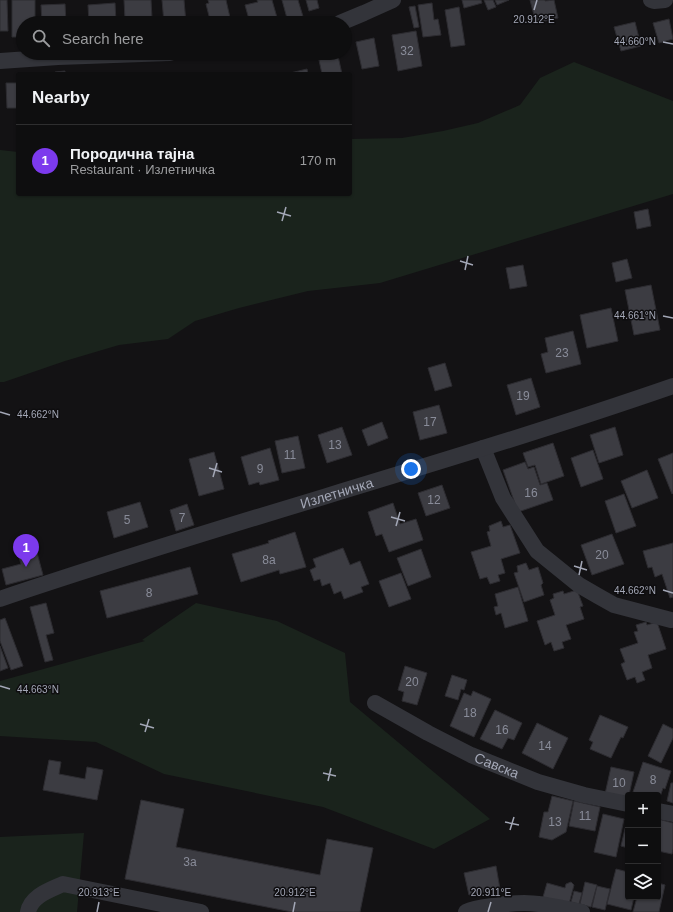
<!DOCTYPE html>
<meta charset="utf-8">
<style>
body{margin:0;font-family:Helvetica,sans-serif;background:#171718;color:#f1f3f6}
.controls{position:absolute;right:12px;bottom:12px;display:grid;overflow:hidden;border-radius:4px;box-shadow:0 1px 3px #0004}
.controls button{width:36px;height:36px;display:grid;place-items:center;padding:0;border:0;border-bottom:1px solid #2e2e2f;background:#0e0e0f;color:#f1f3f6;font:20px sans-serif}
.you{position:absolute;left:411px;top:469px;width:14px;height:14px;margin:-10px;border:3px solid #fff;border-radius:50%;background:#1a73e8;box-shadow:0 0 0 6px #1a73e833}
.badge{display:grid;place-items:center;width:26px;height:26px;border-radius:50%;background:#7c3aed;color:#fff;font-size:13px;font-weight:700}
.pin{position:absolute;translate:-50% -33px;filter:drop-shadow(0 1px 2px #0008)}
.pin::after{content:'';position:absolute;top:21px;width:14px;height:12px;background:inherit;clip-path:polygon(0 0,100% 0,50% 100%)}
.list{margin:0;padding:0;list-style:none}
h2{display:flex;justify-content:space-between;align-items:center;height:52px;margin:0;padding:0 16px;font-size:17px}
h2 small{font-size:13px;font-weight:400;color:#9b9c9e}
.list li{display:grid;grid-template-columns:26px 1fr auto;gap:12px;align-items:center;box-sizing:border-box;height:72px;padding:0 16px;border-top:1px solid #2e2e2f}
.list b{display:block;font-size:15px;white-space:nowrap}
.list p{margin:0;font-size:13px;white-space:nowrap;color:#9b9c9e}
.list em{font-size:13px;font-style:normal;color:#9b9c9e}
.icon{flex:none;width:22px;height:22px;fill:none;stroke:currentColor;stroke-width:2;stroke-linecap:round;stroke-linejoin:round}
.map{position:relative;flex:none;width:673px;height:912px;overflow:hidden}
.search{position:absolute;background:#0e0e0f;box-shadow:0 1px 3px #0004;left:16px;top:16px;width:336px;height:44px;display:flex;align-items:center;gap:10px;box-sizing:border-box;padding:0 14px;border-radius:22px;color:#9b9c9e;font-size:15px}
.panel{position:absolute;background:#0e0e0f;box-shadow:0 1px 3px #0004;left:16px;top:72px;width:336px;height:124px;border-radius:4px}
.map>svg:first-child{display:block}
.green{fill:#1a231c}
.building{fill:#3c3c42;stroke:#2d2c31}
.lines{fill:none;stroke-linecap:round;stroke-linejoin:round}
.minor{stroke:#33343a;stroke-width:16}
.ticks{fill:none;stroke:#a3a7b6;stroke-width:1.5}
.labels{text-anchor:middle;stroke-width:3;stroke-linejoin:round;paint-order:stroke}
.number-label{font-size:12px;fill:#898c99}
.street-label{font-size:14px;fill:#a3a7b6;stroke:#0e0d0f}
.ticks-label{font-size:10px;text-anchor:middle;fill:#a3a7b6;stroke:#0e0d0f;stroke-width:3;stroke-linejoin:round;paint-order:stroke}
</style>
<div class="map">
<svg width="673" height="912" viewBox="0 0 673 912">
<rect width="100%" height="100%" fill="#131214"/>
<g class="green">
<path d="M 574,62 L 673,101 L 673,194 L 380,283 L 308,291 L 239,308 L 195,321 L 168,339 L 119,345 L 65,361 L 4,382 L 0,382 L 0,150 L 18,152 L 18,194 L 350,194 L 350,139 L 402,138 L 443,131 L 478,123 L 520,105 L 540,78 Z"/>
<path d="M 196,603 L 277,621 L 345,653 L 350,702 L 490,819 L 434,849 L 323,807 L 164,774 L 96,742 L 0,736 L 0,681 L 145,641 L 142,640 Z"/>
<path d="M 84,833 L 77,912 L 0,912 L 0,837 Z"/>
</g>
<g class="building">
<path d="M 0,0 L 7,0 L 8,31 L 0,31 Z"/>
<path d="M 12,0 L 35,0 L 35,23 L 23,23 L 23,37 L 12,37 Z"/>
<path d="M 124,0 L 151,0 L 152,18 L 125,20 Z"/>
<path d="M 162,0 L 184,0 L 186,23 L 164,23 Z"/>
<path d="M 208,0 L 226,0 L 231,22 L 217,23 L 216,19 L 210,20 L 206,4 L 209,3 Z"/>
<path d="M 257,0 L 272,0 L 278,21 L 269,23 L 250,23 L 245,5 L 258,2 Z"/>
<path d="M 282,0 L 298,0 L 305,23 L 293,23 L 292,20 L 288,22 Z"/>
<path d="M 306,0 L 317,0 L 319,8 L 309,11 Z"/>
<path d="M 462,0 L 481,0 L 482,3 L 464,8 Z"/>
<path d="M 484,0 L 493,0 L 496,7 L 488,10 Z"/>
<path d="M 495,0 L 509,0 L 497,5 Z"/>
<path d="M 530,0 L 545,0 L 545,1 L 554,0 L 558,18 L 536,23 Z"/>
<path d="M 115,3 L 116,22 L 110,23 L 89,23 L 88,5 Z"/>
<path d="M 432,3 L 434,20 L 438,19 L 441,35 L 423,37 L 418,5 Z"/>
<path d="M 65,4 L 66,23 L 42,23 L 41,5 Z"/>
<path d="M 415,6 L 419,27 L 414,28 L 409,7 Z"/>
<path d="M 459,7 L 465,45 L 451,47 L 445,10 Z"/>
<path d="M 669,19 L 673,39 L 659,43 L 653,23 Z"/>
<path d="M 635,22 L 641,46 L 621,51 L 614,27 Z"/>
<path d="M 416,31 L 422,66 L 398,71 L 392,35 Z"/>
<path d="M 374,38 L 379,66 L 362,69 L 356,42 Z"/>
<path d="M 338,56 L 342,74 L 322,74 L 319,60 Z"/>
<path d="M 307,69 L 308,74 L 286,74 Z"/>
<path d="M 65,71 L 65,74 L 55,74 L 55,72 Z"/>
<path d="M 6,83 L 18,83 L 18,108 L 7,108 Z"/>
<path d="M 648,209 L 651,226 L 637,229 L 634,212 Z"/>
<path d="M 627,259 L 632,278 L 616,282 L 612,263 Z"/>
<path d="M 523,265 L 527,286 L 510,289 L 506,268 Z"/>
<path d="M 651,285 L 660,330 L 634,335 L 625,290 Z"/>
<path d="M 611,308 L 618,341 L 587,348 L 580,315 Z"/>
<path d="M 573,331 L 581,364 L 546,373 L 541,354 L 548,352 L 545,338 Z"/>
<path d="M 445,363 L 452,386 L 435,391 L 428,368 Z"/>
<path d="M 531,378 L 540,407 L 516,415 L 507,385 Z"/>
<path d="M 439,405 L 447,433 L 420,440 L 413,412 Z"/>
<path d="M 382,422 L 388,438 L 368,446 L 362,430 Z"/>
<path d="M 342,427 L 352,455 L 327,463 L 318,435 Z"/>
<path d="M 615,427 L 623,455 L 599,463 L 590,435 Z"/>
<path d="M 298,436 L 305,468 L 282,473 L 275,441 Z"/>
<path d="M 553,443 L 564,476 L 541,484 L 535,465 L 528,467 L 523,453 Z"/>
<path d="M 270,448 L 279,480 L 260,485 L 259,482 L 249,485 L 241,457 Z"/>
<path d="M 593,450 L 603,479 L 581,487 L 571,458 Z"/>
<path d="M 214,452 L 224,489 L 199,496 L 189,459 Z"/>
<path d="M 673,453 L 673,493 L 672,494 L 658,459 Z"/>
<path d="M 525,462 L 528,469 L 534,467 L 540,485 L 547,483 L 553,500 L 518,512 L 503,470 Z"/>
<path d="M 647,470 L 658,498 L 632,508 L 621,481 Z"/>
<path d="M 442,485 L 450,508 L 426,516 L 418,493 Z"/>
<path d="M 624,494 L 636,526 L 616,533 L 605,501 Z"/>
<path d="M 140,502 L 148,527 L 114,538 L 107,512 Z"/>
<path d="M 393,503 L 400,524 L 416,519 L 423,540 L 389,552 L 382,534 L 376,536 L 368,512 Z"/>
<path d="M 187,504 L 194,525 L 176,531 L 170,510 Z"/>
<path d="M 501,521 L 503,527 L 510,525 L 520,553 L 501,559 L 505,573 L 498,575 L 500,581 L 490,584 L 487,577 L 480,579 L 471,552 L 491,546 L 487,532 L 490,531 L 489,526 Z"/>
<path d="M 295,532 L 306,567 L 280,574 L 279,570 L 241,582 L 232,554 L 269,543 L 268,541 Z"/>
<path d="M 612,534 L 624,564 L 592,575 L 581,545 Z"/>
<path d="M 673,543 L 673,597 L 670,598 L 662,574 L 655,577 L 652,567 L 648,568 L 643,551 Z"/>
<path d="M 343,548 L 350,565 L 360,561 L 369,584 L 361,587 L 363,592 L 344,599 L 341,591 L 334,594 L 330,583 L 322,586 L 320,579 L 314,581 L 310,570 L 316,567 L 313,559 Z"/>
<path d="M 36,549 L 43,575 L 6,585 L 2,569 L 21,564 L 18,554 Z"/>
<path d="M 421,549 L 431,577 L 408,586 L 397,558 Z"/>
<path d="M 526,563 L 529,570 L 538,567 L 543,583 L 541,585 L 544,595 L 524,602 L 514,573 L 518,572 L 517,566 Z"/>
<path d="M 190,567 L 198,594 L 107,618 L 100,591 Z"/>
<path d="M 401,573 L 411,599 L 389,607 L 379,581 Z"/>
<path d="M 518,587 L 528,621 L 505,628 L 501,613 L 496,615 L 494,607 L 498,606 L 495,594 Z"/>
<path d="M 577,590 L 583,606 L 580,607 L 584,619 L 566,625 L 571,639 L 562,642 L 564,648 L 554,651 L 551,642 L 545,645 L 537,621 L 555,615 L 550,600 L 554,598 L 553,594 L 563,591 L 564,594 Z"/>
<path d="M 46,603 L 54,633 L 46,635 L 53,660 L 45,662 L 30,607 Z"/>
<path d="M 5,618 L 23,666 L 11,670 L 0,641 L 0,620 Z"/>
<path d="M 646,622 L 647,625 L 657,622 L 666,649 L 648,655 L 652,668 L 642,672 L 645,680 L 637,683 L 635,677 L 627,680 L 621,664 L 625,662 L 620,649 L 638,643 L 634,632 L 638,631 L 636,625 Z"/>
<path d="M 0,646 L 8,668 L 0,671 Z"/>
<path d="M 405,666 L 427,673 L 417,705 L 402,701 L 404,692 L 398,690 Z"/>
<path d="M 452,675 L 467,680 L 464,690 L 461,689 L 458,700 L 445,696 Z"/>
<path d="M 473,691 L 491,699 L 474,737 L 450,726 L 464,693 L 471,696 Z"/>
<path d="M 495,710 L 522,723 L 514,740 L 508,738 L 502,749 L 480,739 Z"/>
<path d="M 600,715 L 628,727 L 623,738 L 621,737 L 611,758 L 590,749 L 593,742 L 589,740 Z"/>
<path d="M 537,723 L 568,738 L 553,769 L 522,753 Z"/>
<path d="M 663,724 L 673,729 L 673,738 L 661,763 L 648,756 Z"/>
<path d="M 49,760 L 61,762 L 59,774 L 85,779 L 87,767 L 103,770 L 97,800 L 43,790 Z"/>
<path d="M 643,762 L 671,771 L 665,789 L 663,788 L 658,803 L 658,795 L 632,795 Z"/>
<path d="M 611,767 L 634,772 L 629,795 L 628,795 L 628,799 L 605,794 Z"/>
<path d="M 671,783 L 673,783 L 673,803 L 667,801 Z"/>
<path d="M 552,796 L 573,801 L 566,832 L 552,840 L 539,837 L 544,812 L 548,812 Z"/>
<path d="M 141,800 L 184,809 L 176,847 L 320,875 L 327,839 L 373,848 L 360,912 L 292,912 L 125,879 Z"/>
<path d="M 574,801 L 600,807 L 595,831 L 569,826 Z"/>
<path d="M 603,814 L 624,819 L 616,857 L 594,852 Z"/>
<path d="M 628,816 L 628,848 L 621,846 Z"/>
<path d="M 658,819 L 673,823 L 673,849 L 672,854 L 658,851 Z"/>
<path d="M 496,866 L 500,889 L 469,895 L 464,873 Z"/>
<path d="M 616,869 L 628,872 L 628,897 L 634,897 L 631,910 L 607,904 Z"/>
<path d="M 571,882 L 574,885 L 569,904 L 543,897 L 547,883 L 565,888 L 566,884 Z"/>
<path d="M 585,882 L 597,885 L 591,907 L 580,904 Z"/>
<path d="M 658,883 L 665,885 L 659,912 L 633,912 L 637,897 L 658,897 Z"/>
<path d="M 597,886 L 610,889 L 605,910 L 592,907 Z"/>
<path d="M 574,891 L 582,893 L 579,904 L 571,902 Z"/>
</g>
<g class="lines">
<g class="minor">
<path d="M 651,0 L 654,1 L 665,0"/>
<path d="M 340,23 L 364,13 L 393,0"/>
<path d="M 0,61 L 58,57 L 170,53"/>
<path d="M 483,448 L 503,498 L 537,551 L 579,585 L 598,596 L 614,605 L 671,620"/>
<path id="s1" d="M 0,599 C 223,523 451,463 673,386"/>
<path id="s2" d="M 375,703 L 428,733 L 471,755 L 538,782 L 584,795 L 628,804"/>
<path d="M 658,811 L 673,814"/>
<path d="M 28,912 C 31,896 50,890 63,884 L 201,912"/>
<path d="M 466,912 C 474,908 485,907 493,906 C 504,904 514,903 524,903 C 543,903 563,908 582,912"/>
</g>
</g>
<path class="ticks" d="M 534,10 L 537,0M 663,42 L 673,44M 277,212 L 291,216M 282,221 L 286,207M 460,261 L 473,265M 465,270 L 468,256M 663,316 L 673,318M 0,412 L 10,415M 209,468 L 222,472M 213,477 L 217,463M 391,517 L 405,521M 396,526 L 400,512M 574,566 L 587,570M 579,575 L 582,561M 663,590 L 673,593M 0,686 L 10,689M 140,724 L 154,728M 145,732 L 149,719M 323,773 L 336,776M 328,781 L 331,768M 505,822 L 519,825M 510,830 L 514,817M 97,912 L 99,902M 293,912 L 295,902M 488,912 L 491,902"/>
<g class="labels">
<g class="number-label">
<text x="407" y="55">32</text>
<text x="562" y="357">23</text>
<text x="523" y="400">19</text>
<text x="430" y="426">17</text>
<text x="335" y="449">13</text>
<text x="290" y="459">11</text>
<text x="260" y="473">9</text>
<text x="531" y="497">16</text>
<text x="434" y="504">12</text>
<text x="182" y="522">7</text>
<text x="127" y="524">5</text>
<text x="602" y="559">20</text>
<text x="269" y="564">8a</text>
<text x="149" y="597">8</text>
<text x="412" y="686">20</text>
<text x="470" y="717">18</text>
<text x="502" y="734">16</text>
<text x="545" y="750">14</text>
<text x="653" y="784">8</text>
<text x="619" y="787">10</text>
<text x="585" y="820">11</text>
<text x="555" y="826">13</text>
<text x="190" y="866">3a</text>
</g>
<g class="street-label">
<text dy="5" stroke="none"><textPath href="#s1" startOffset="353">Излетничка</textPath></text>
<text dy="5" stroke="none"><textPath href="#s2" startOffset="137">Савска</textPath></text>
</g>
</g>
<g class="ticks-label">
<text x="534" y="23">20.912°E</text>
<text x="635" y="45">44.660°N</text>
<text x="635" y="319">44.661°N</text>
<text x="38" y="418">44.662°N</text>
<text x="635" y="594">44.662°N</text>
<text x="38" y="693">44.663°N</text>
<text x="99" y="896">20.913°E</text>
<text x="295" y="896">20.912°E</text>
<text x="491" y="896">20.911°E</text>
</g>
</svg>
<div class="controls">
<button>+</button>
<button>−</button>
<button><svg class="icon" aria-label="layers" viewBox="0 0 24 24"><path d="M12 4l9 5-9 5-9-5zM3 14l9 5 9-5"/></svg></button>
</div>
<div class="you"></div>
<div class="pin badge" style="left:26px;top:567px">1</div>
<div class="search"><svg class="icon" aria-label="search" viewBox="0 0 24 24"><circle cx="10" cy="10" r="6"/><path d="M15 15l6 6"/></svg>Search here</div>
<section class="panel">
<h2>Nearby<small></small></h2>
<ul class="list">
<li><span class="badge">1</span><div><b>Породична тајна</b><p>Restaurant · Излетничка</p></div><em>170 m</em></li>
</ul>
</section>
</div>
